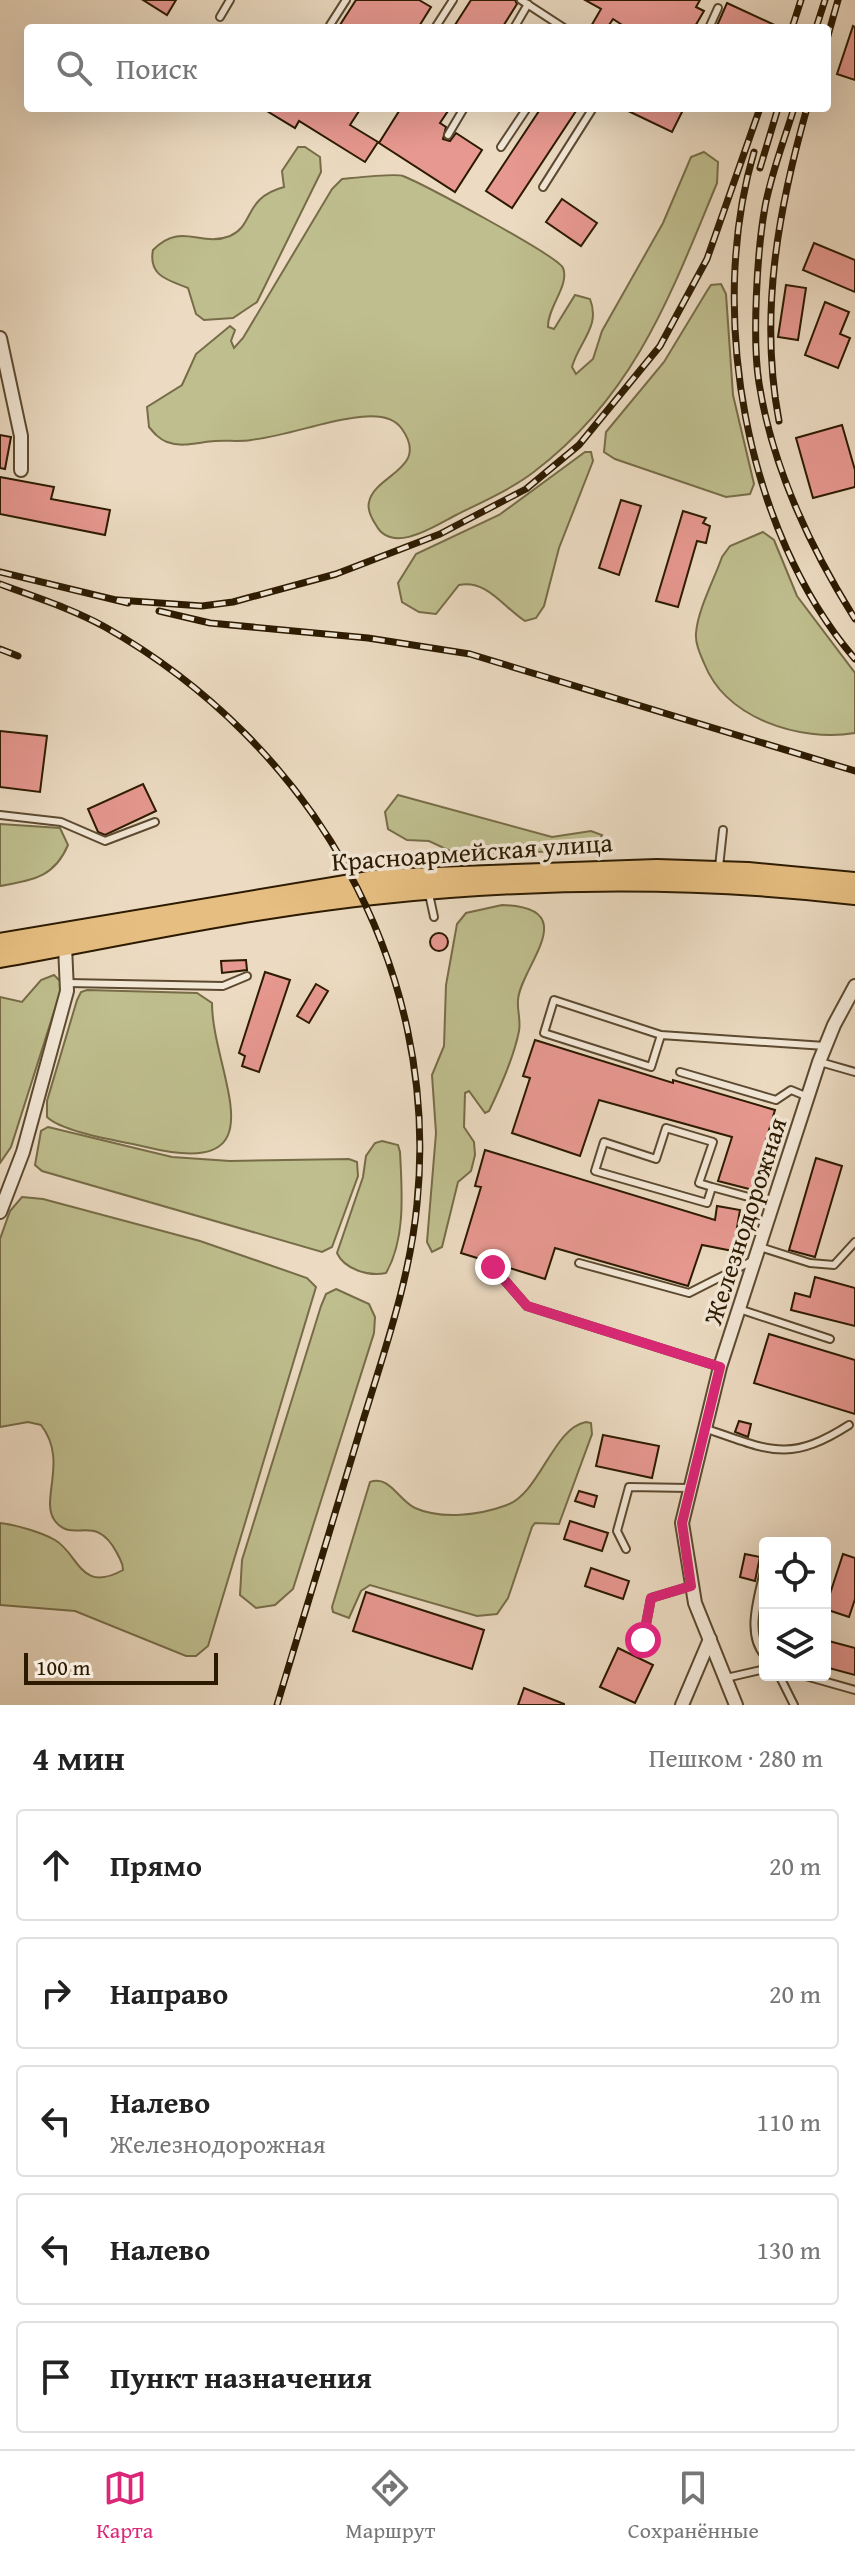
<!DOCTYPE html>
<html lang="ru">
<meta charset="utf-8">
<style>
body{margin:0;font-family:"Gentium Book Plus",serif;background:#f6f6f6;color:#222}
.controls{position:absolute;right:24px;bottom:24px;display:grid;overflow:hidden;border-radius:8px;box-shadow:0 8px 32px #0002}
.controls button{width:72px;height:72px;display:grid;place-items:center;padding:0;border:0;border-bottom:2px solid #e0e0e0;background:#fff;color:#222;font:40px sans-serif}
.scale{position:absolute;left:24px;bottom:20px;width:194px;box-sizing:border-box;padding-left:8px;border:4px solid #2c1a00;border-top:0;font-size:22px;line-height:28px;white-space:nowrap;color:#2c1a00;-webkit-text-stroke:6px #f3e8d7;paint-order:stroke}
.stop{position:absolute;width:24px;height:24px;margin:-18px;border:6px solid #db2777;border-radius:50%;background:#fff}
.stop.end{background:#db2777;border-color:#fff;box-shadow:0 2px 8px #0008}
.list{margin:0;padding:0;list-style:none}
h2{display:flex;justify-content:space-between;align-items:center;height:104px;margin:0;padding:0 32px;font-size:34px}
h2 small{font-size:26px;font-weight:400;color:#767676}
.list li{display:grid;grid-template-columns:52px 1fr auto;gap:24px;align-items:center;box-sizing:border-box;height:112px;margin:0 16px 16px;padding:0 16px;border:2px solid #e0e0e0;border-radius:8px}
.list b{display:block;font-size:30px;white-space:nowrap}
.list p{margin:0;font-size:26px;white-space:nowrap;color:#767676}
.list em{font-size:26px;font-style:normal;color:#767676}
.icon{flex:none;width:44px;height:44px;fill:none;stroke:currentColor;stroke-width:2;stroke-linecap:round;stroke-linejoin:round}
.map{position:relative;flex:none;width:855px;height:1705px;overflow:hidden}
.search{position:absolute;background:#fff;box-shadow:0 8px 32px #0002;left:24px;right:24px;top:24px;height:88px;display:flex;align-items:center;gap:20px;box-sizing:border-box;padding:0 28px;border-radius:8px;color:#767676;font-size:30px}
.sheet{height:744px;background:#fff}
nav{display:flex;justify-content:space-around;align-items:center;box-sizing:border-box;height:112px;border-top:2px solid #e0e0e0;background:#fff;font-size:22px;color:#767676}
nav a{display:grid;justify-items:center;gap:4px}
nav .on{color:#db2777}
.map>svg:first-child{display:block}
.green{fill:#bfbe8e;stroke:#766c47;stroke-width:2}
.building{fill:#e79890;stroke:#2c1a00;stroke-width:2}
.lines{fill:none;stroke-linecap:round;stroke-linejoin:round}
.service-casing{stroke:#5c4a30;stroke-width:10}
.minor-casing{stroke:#5c4a30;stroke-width:16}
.primary-casing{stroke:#2c1a00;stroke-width:22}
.service{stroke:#f3e8d7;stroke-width:6}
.minor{stroke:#f3e8d7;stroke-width:12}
.primary{stroke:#e6be81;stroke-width:18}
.rail-casing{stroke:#2c1a00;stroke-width:7}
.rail{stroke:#f3e8d7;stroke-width:4;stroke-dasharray:12;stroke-linecap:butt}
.route{stroke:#db2777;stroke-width:10}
.labels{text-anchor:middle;stroke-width:7;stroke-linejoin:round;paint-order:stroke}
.street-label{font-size:26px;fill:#2c1a00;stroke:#f3e8d7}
</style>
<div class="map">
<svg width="855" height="1705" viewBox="0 0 855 1705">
<rect width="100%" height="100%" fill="#ecdbc2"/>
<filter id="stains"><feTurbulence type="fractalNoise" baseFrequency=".0025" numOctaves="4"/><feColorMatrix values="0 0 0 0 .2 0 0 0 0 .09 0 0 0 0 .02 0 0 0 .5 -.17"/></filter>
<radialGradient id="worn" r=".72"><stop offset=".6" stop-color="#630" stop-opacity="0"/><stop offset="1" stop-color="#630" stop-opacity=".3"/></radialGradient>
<g class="green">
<path d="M 298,147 L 305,147 L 320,157 L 321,172 L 257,302 L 233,318 L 204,320 L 196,314 L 188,288 C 168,280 148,276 153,250 C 182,221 200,248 230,236 C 255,225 243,198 284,187 L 282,171 Z"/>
<path d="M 704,152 L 718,162 L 717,183 C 671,294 635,395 535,471 C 512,489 482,502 456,515 C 435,526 392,555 376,525 C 372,519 367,510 369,502 C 375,474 430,469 402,429 C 392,414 369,415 352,418 C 318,423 285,436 251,440 C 239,442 227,440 215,441 C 199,442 183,448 167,442 C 159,439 154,433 149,427 L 147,407 L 182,385 L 196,354 L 230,326 L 235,330 L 231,341 L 234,348 L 243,338 L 332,189 L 342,179 C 353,178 396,173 403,176 C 423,184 558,256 563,268 C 570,285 547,308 548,327 L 554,329 L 575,295 L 590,299 C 601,327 579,341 572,367 L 576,374 L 593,359 L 602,331 L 663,223 L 691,157 Z"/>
<path d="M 721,284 L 726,294 L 733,395 L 754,484 L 750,494 L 726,497 L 615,459 L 604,452 L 606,432 L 664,362 L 707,291 L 711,285 Z"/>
<path d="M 585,452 L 591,452 L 593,461 L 559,548 L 544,606 L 536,618 L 525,621 C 504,608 487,579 459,585 L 436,614 L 419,612 L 402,602 L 398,583 L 416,554 L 499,515 Z"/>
<path d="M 763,532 L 774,540 L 797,596 L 855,673 L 855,733 C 800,742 726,719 704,663 C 700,654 695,643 696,633 C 698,609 714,580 722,557 L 730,546 Z"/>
<path d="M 398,795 L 552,837 L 591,831 L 602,835 L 599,842 L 574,850 L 461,856 L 429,841 L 407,840 L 388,829 L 385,812 Z"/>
<path d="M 0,824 L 60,828 L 68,845 C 54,878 32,880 0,886 Z"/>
<path d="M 502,905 C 585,907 520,967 518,1000 C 517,1010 521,1020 519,1031 C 514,1057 500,1088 489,1111 L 485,1113 L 469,1091 L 465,1093 L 464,1127 L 474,1142 L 475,1155 L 471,1171 L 458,1182 L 442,1247 L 432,1252 L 427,1242 L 436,1133 L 432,1075 L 444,1046 L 446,985 L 457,924 L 466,913 Z"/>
<path d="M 54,975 L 61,982 L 60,993 L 11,1147 L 0,1163 L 0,997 L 22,1002 L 41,980 Z"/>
<path d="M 87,990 L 197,993 L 212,1003 C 212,1074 285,1181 146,1147 C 121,1141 64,1133 47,1117 L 47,1101 L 77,1000 L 81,992 Z"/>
<path d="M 48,1127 L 172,1157 L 230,1161 L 349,1159 L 357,1162 L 358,1176 L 332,1247 L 322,1252 L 42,1171 L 35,1165 L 41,1131 Z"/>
<path d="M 382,1141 L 398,1145 L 400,1152 C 402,1191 406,1238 386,1273 C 369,1277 344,1269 337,1253 L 363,1177 L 366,1156 L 375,1143 Z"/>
<path d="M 22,1197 L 43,1199 L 200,1241 L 307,1278 L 316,1287 L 208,1646 L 196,1656 L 186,1656 L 75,1611 L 0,1605 L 0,1523 C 16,1525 41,1532 55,1540 C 79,1554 80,1594 123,1570 C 123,1562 120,1560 117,1553 C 95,1511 74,1545 55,1521 C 39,1500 69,1461 41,1425 L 28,1422 L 0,1427 L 0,1239 L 10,1211 Z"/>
<path d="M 336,1289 L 369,1304 L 375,1317 L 374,1333 L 293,1589 L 275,1605 L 256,1608 L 240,1595 L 242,1560 L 321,1306 L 326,1294 Z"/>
<path d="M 586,1422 L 591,1423 L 592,1434 L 559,1524 L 535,1523 L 532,1527 L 508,1598 L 497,1614 L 477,1616 L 370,1585 L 361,1591 L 349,1618 L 333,1612 L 332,1607 L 370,1482 C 390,1475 398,1500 415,1508 C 442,1520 480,1515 507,1505 C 540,1493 553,1428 586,1422 Z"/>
</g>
<g class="building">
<path d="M 143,0 L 176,0 L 167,15 Z"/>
<path d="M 356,0 L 419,0 L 431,7 L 418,28 L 338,28 Z"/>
<path d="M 471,0 L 515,0 L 517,4 L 502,28 L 453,28 Z"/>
<path d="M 585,0 L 700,0 L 696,7 L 704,11 L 694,28 L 627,28 L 613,19 L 607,28 L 590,28 L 601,9 Z"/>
<path d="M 727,3 L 781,28 L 716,28 Z"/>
<path d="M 853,26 L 855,27 L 855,80 L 837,74 Z"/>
<path d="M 262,108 L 361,108 L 350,125 L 378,142 L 365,162 L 299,121 L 295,128 Z"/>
<path d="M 401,108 L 450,108 L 440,123 L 446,127 L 443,139 L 450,141 L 456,133 L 482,150 L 455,192 L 379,143 Z"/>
<path d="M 541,108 L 578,108 L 512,208 L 486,191 Z"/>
<path d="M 622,108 L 684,108 L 672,132 Z"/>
<path d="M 562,199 L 597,223 L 581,246 L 546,222 Z"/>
<path d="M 814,243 L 855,260 L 855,292 L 803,270 Z"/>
<path d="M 786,285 L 806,288 L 798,340 L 778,337 Z"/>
<path d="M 825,302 L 849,312 L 840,334 L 850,338 L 838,368 L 805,355 Z"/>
<path d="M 842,425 L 855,470 L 855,487 L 813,498 L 796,438 Z"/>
<path d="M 0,435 L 11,437 L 5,469 L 0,468 Z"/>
<path d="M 0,477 L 54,487 L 51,499 L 110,510 L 105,535 L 0,514 Z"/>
<path d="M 621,500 L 641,506 L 619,575 L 599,568 Z"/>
<path d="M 683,511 L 706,518 L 703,523 L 710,526 L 706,543 L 697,541 L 678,607 L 656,601 Z"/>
<path d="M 0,731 L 47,736 L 40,792 L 0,787 Z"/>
<path d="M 143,784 L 156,811 L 105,835 L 98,832 L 88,809 Z"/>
<circle cx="439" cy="942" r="9"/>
<path d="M 246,960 L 247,970 L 222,973 L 221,961 Z"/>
<path d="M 265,972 L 290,980 L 259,1072 L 242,1066 L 245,1056 L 239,1053 Z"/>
<path d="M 316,984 L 328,991 L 309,1023 L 297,1016 Z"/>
<path d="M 535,1040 L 673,1083 L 673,1080 L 775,1110 L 764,1147 L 769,1149 L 757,1191 L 718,1181 L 732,1137 L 599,1100 L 580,1156 L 512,1133 L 530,1078 L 523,1076 Z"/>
<path d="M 485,1150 L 715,1220 L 717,1206 L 740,1210 L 733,1251 L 702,1245 L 688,1286 L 555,1248 L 545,1279 L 461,1253 L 481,1187 L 475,1186 Z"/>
<path d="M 816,1158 L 842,1166 L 815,1257 L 789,1250 Z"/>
<path d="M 815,1277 L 855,1288 L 855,1326 L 791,1310 L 795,1293 L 810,1297 Z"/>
<path d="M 769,1334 L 855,1360 L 855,1414 L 754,1383 Z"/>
<path d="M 739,1421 L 751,1424 L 748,1437 L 735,1432 Z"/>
<path d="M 603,1435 L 659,1446 L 652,1478 L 596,1466 Z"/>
<path d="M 579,1491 L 597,1496 L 594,1507 L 575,1501 Z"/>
<path d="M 570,1521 L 608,1533 L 602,1551 L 564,1539 Z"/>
<path d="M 745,1554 L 760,1557 L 755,1581 L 740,1577 Z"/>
<path d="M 843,1554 L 855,1558 L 855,1599 L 849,1617 L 825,1609 Z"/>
<path d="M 591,1568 L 629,1581 L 623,1599 L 585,1586 Z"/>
<path d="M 366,1592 L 484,1630 L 472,1669 L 353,1631 Z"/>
<path d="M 825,1640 L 855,1648 L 855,1675 L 825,1667 Z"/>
<path d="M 618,1648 L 653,1665 L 635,1703 L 600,1687 Z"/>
<path d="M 524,1688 L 564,1704 L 564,1705 L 518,1705 Z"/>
</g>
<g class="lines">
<g class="service-casing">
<g id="service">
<path d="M 521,0 L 564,28"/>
<path d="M 220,17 L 230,0"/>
<path d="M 330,25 L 346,0"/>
<path d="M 435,28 L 453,0"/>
<path d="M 514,28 L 528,4"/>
<path d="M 709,28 L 718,8"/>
<path d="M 448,135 L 464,108"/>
<path d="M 501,147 L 527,108"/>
<path d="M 543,187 L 593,108"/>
<path d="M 0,815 L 61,822 L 105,841 L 155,822"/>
<path d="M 719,867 L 723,830"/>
<path d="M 429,894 L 434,917"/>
<path d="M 68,983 L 223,986 L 247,976"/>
<path d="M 661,1035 L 554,1000 L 544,1033 L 651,1067 L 661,1035 L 825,1046"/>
<path d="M 820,1062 L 855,1072"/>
<path d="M 680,1072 L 776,1100 L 791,1090 L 808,1097"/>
<path d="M 712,1187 L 699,1183 L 713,1142 L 666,1128 L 656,1159 L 604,1142 L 595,1171 L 707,1203 L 712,1187 L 774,1204"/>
<path d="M 760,1247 L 810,1263 L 834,1265 L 855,1242"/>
<path d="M 579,1263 L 689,1293 L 752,1261"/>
<path d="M 493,1267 L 527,1306 L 720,1367"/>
<path d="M 739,1309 L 830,1339"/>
<path d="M 704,1428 C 769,1450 788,1464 849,1425"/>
<path d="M 626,1549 L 617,1531 L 629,1487 L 689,1488"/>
<path d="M 765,1566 C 760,1593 744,1633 765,1656"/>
<path d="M 643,1640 L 651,1598 L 691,1586"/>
<path d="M 779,1675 L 794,1705"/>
<path d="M 802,1675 L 855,1690"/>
<path d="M 726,1678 L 765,1669"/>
</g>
</g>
<g class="minor-casing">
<g id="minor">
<path d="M 0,338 L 21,436 L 21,470"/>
<path d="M 0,1212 L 23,1152 L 67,991 L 65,946"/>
<path d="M 682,1705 L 710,1639"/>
<path d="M 736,1705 L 695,1603 L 682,1523 L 720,1367 L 819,1062 L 834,1025 L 855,986"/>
</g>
</g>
<g class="primary-casing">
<g id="primary">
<path d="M 0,943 L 380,879 L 657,869 L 748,872 L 855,882"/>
<path d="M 0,958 C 127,935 255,907 383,894 C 538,878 700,877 855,895"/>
</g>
</g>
<use href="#service" class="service"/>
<use href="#minor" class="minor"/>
<use href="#primary" class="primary"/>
<g class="rail-casing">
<g id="rail">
<path d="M 792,28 L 801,0"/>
<path d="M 816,28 L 825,0"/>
<path d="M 827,39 L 838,0"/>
<path d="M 794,108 C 784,141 771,174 765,207 C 757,251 752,340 759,383 C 772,466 811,549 855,619"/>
<path d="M 754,152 C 707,311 745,531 855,659"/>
<path d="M 760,168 L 778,108"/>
<path d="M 779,421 C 759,315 778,210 807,108"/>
<path d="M 0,572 L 128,603"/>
<path d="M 0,584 C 35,597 73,609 105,627 C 311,743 441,965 417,1204 C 410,1279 384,1352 362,1424 C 334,1518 305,1611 277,1705"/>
<path d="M 118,600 L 202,606 L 233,602 L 336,574 L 440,534 L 526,489 L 579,445 L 660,346 L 707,259 L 760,108"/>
<path d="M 159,611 L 210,623 L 368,638 L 470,654 L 855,771"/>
<path d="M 0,649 L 18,656"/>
</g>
</g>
<use href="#rail" class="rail"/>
</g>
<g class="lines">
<path class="route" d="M 493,1267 L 527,1306 L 720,1367 L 682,1523 L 691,1586 L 651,1598 L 643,1640"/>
</g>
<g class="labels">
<g class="street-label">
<text transform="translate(472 852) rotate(-4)" y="9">Красноармейская улица</text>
<text transform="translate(745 1221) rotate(-72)" y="9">Железнодорожная</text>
</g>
</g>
<rect width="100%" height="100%" filter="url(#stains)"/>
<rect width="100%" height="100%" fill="url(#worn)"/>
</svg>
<div class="controls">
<button><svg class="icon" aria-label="locate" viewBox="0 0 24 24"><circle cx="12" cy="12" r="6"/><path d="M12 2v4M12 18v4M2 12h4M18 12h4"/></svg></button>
<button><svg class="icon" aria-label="layers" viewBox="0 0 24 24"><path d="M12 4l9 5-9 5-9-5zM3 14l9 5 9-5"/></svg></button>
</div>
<div class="scale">100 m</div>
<div class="stop" style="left:643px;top:1640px"></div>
<div class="stop end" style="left:493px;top:1267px"></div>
<div class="search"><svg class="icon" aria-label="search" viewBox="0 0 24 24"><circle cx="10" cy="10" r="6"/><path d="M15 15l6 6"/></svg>Поиск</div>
</div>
<section class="sheet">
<h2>4 мин<small>Пешком · 280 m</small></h2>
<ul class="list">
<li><svg class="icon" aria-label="ahead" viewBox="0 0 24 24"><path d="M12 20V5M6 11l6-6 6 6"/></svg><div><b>Прямо</b></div><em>20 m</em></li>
<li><svg class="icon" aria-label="right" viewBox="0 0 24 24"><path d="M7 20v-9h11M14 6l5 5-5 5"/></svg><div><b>Направо</b></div><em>20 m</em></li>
<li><svg class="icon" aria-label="left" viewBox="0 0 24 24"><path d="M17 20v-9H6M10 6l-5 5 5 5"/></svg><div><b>Налево</b><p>Железнодорожная</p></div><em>110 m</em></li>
<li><svg class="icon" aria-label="left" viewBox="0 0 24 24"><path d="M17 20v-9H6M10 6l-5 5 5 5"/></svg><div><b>Налево</b></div><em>130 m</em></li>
<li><svg class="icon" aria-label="arrive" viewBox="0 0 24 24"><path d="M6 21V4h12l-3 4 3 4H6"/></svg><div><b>Пункт назначения</b></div></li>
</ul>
</section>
<nav>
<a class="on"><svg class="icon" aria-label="map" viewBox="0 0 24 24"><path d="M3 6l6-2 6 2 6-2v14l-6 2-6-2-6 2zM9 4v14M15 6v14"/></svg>Карта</a>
<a><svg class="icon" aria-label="directions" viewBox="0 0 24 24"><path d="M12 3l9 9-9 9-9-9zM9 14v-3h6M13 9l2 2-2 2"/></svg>Маршрут</a>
<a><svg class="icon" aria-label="saved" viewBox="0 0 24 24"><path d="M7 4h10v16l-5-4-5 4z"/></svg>Сохранённые</a>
</nav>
